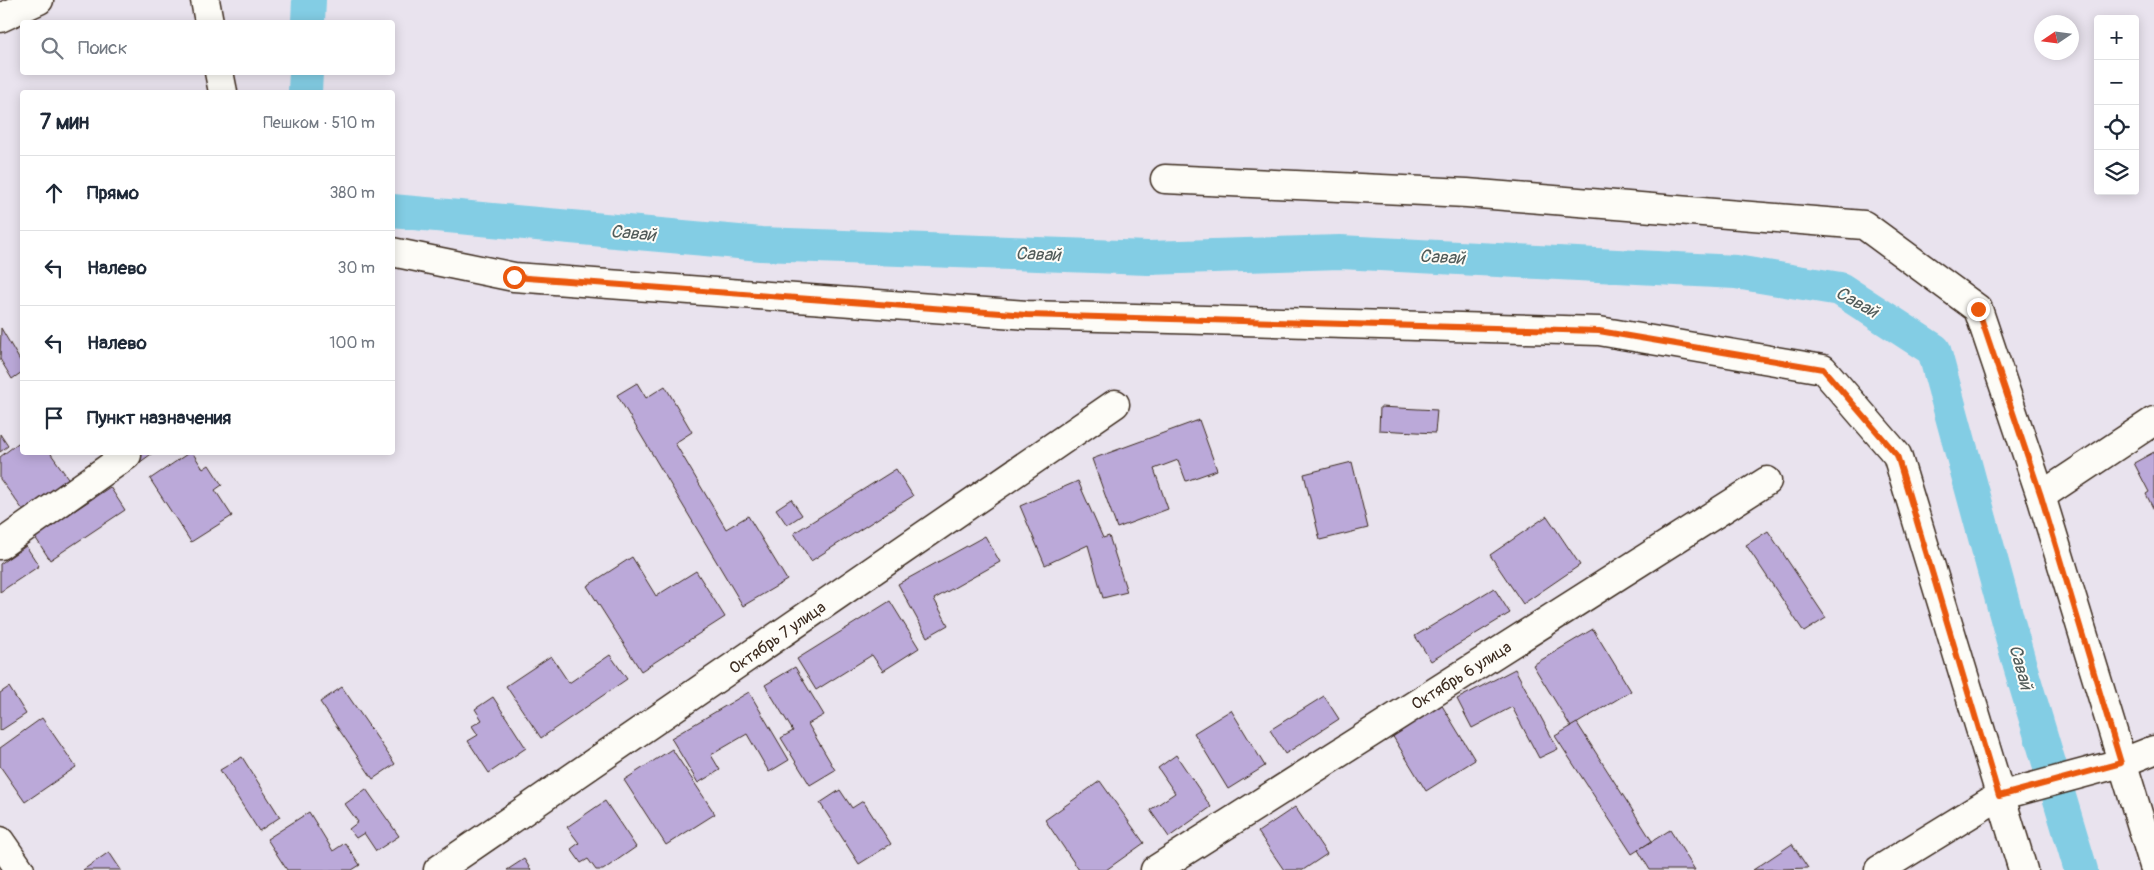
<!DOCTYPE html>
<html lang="ru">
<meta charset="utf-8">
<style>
body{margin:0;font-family:Pangolin,sans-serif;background:#f2f2f3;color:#1f2937}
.controls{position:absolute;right:15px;top:15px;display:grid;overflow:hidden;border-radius:5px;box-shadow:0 2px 12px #0003}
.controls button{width:45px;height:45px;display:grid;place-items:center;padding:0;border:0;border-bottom:1px solid #e0e1e3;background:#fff;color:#1f2937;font:25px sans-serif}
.compass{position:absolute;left:2034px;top:15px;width:45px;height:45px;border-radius:50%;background:#fff;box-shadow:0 2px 12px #0003;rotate:257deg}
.stop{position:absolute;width:15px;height:15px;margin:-11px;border:4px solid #ea580c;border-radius:50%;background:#fff}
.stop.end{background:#ea580c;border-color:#fff;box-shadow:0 1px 5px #0008}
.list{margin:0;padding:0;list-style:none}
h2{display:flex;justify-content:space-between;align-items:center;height:65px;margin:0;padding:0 20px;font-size:21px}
h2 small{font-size:16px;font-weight:400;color:#747a83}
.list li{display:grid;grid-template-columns:32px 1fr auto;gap:15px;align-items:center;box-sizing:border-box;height:75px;padding:0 20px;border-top:1px solid #e0e1e3}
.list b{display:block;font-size:19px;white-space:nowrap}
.list em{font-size:16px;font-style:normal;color:#747a83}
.icon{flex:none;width:28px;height:28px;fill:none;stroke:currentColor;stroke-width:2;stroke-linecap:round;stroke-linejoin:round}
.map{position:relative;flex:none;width:2154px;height:870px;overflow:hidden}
.search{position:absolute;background:#fff;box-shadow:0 2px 12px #0003;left:20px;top:20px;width:375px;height:55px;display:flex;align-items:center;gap:12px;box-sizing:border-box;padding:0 18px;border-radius:5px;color:#747a83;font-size:19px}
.panel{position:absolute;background:#fff;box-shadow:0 2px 12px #0003;left:20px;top:90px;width:375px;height:365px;border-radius:5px}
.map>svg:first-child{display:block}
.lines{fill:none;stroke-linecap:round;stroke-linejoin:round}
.canal{stroke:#83cde4;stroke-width:34}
.building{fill:#bba9d9;stroke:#3b2a1e}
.minor-casing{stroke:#3b2a1e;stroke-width:31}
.major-casing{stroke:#3b2a1e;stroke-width:31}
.minor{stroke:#fdfcf7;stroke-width:28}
.major{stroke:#fdfcf7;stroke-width:28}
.route{stroke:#ea580c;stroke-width:6}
.labels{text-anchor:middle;stroke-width:4;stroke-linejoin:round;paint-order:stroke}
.street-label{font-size:16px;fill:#3b2a1e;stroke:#fdfcf7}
.water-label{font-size:18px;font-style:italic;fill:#515b59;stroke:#fdfcf7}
</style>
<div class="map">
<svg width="2154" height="870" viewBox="0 0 2154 870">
<rect width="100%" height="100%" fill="#e9e3ee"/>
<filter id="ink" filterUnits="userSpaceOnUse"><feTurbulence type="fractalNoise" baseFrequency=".02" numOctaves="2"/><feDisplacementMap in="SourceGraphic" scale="10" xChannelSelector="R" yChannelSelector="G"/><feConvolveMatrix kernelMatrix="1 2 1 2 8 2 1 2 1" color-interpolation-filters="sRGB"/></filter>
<g filter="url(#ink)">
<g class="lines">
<g class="canal">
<path d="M 308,22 L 309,0"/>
<path d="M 305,92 L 306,72"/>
<path d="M 392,211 L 761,244 L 1148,258 L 1340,252 L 1736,272 L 1840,289 L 1934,350 L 2020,666 L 2081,870"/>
</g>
</g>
<g class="building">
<path d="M 1,328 L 22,364 L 22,372 L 12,379 L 0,359 Z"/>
<path d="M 637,383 L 646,398 L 665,386 L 692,432 L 675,443 L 726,529 L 748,516 L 787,580 L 743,606 L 617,395 Z"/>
<path d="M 1380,407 L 1437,410 L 1435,433 L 1379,430 Z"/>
<path d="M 1199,420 L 1217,470 L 1186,481 L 1178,460 L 1154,469 L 1168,509 L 1117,528 L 1092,459 Z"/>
<path d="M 0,434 L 8,446 L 0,452 Z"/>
<path d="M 22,440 L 22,452 L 52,452 L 51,454 L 70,481 L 26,514 L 0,479 L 0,457 Z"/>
<path d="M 132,452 L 154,452 L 139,463 Z"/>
<path d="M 190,452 L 192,452 L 203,469 L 209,465 L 222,485 L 215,490 L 232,516 L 191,542 L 150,479 Z"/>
<path d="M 2154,452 L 2154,510 L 2146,494 L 2149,492 L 2134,463 Z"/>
<path d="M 1352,462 L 1368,528 L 1320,540 L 1304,474 Z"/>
<path d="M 896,469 L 913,496 L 811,561 L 794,533 Z"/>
<path d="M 1078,481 L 1103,538 L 1109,536 L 1127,592 L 1103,598 L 1088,545 L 1045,565 L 1020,506 Z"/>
<path d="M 110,487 L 125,510 L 50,560 L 35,537 Z"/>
<path d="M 791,499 L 802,515 L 787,525 L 776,509 Z"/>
<path d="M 1547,516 L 1580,565 L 1523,604 L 1490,555 Z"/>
<path d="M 1768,531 L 1826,618 L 1804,632 L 1746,545 Z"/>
<path d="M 985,536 L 1000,562 L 934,599 L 948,625 L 927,637 L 898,584 Z"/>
<path d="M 26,546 L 39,566 L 0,592 L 0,564 Z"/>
<path d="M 632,557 L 656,596 L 696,571 L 725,617 L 641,671 L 587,586 Z"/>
<path d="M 1494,588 L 1510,613 L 1431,661 L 1415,636 Z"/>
<path d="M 890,601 L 919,648 L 883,671 L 872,655 L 816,690 L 797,659 Z"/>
<path d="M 1593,629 L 1631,691 L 1571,727 L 1533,665 Z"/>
<path d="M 610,655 L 627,679 L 541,738 L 506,686 L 551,656 L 569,683 Z"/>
<path d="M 795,667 L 824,715 L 808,724 L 835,770 L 810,785 L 781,738 L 793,731 L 765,685 Z"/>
<path d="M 1515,669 L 1558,749 L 1539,758 L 1512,707 L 1472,728 L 1457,699 Z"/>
<path d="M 9,687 L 26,714 L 0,731 L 0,693 Z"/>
<path d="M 342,687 L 395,764 L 373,779 L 320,702 Z"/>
<path d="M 749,692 L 789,760 L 769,772 L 747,734 L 711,755 L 720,770 L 698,783 L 671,738 Z"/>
<path d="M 1324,696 L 1339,719 L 1285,754 L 1270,730 Z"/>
<path d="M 493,697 L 526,748 L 489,773 L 468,741 L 478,735 L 472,726 L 482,720 L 475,709 Z"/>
<path d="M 1441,704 L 1475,760 L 1426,791 L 1392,735 Z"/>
<path d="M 1231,710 L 1265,766 L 1228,789 L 1194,733 Z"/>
<path d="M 42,718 L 76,767 L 25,802 L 0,766 L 0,748 Z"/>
<path d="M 1577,723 L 1652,841 L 1632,854 L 1555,736 Z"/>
<path d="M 672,749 L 715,814 L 666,845 L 624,780 Z"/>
<path d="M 1176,755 L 1211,807 L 1169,837 L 1150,810 L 1175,793 L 1158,768 Z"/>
<path d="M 242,757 L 280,817 L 259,831 L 220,770 Z"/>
<path d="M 1100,781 L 1144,843 L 1106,870 L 1079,870 L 1045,820 Z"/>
<path d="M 366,789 L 399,836 L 376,851 L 364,833 L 356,838 L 349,829 L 358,822 L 345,804 Z"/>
<path d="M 840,790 L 852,808 L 863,801 L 891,844 L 859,864 L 820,803 Z"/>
<path d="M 605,801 L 636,847 L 603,870 L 596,870 L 588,859 L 581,863 L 571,849 L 579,843 L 567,827 Z"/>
<path d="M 1295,807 L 1327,854 L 1303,870 L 1284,870 L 1258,832 Z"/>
<path d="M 309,812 L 333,851 L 345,843 L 360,865 L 352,870 L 287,870 L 267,839 Z"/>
<path d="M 1670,830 L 1695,870 L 1650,870 L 1638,850 Z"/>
<path d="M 1792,844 L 1808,868 L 1753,870 Z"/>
<path d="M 109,852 L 121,870 L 83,870 Z"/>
<path d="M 524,859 L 531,870 L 507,870 Z"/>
</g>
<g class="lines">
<g class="minor-casing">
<g id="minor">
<path d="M 205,0 L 209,22"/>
<path d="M 0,18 L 39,0"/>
<path d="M 219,72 L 223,92"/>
<path d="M 1165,179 L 1467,193 L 1864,225 L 1978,309 L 2041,496 L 2154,866"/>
<path d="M 392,252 L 514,277 L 1027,315 L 1599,331 L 1823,369 L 1897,455 L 2023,870"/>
<path d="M 2041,496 L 2154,421"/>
<path d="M 0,545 L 127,455"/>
<path d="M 0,841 L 20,870"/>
<path d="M 438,870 L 1115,404"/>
<path d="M 1155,870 L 1767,481"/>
</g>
</g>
<g class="major-casing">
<path id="major" d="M 1879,870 L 1999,796 L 2121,763 L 2154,750"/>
</g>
<use href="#minor" class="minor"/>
<use href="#major" class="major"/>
</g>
</g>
<g class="lines" filter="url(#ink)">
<path class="route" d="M 514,277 L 1027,315 L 1599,331 L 1823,369 L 1897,455 L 1999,796 L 2121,763 L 2041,496 L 1978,309"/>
</g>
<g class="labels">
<g class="street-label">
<text transform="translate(777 637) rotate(-35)" y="6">Октябрь 7 улица</text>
<text transform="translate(1461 675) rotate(-32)" y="6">Октябрь 6 улица</text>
</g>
<g class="water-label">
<text transform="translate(633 233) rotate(5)" y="6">Савай</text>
<text transform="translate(1038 254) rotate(2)" y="6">Савай</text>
<text transform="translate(1442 257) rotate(3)" y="6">Савай</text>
<text transform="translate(1857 302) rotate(29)" y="6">Савай</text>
<text transform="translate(2021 667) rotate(74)" y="6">Савай</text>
</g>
</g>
</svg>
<div class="controls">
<button>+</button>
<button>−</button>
<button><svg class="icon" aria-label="locate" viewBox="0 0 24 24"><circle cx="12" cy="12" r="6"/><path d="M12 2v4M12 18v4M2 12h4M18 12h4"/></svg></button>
<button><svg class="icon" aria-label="layers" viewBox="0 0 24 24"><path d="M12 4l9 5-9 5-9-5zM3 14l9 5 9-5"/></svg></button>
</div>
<svg class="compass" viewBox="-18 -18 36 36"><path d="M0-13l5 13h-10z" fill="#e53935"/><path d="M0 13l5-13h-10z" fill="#747a83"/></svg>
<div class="stop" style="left:514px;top:277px"></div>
<div class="stop end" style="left:1978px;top:309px"></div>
<div class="search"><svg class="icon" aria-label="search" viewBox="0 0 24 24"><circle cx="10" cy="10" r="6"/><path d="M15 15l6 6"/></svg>Поиск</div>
<section class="panel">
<h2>7 мин<small>Пешком · 510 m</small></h2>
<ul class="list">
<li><svg class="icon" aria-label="ahead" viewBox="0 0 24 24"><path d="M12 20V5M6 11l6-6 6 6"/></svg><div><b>Прямо</b></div><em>380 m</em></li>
<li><svg class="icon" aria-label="left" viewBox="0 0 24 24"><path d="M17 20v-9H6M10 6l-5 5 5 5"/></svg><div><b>Налево</b></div><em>30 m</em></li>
<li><svg class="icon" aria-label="left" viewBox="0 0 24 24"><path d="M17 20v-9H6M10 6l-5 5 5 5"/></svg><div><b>Налево</b></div><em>100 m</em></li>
<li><svg class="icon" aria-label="arrive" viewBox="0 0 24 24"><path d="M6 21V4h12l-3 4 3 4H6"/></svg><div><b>Пункт назначения</b></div></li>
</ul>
</section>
</div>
